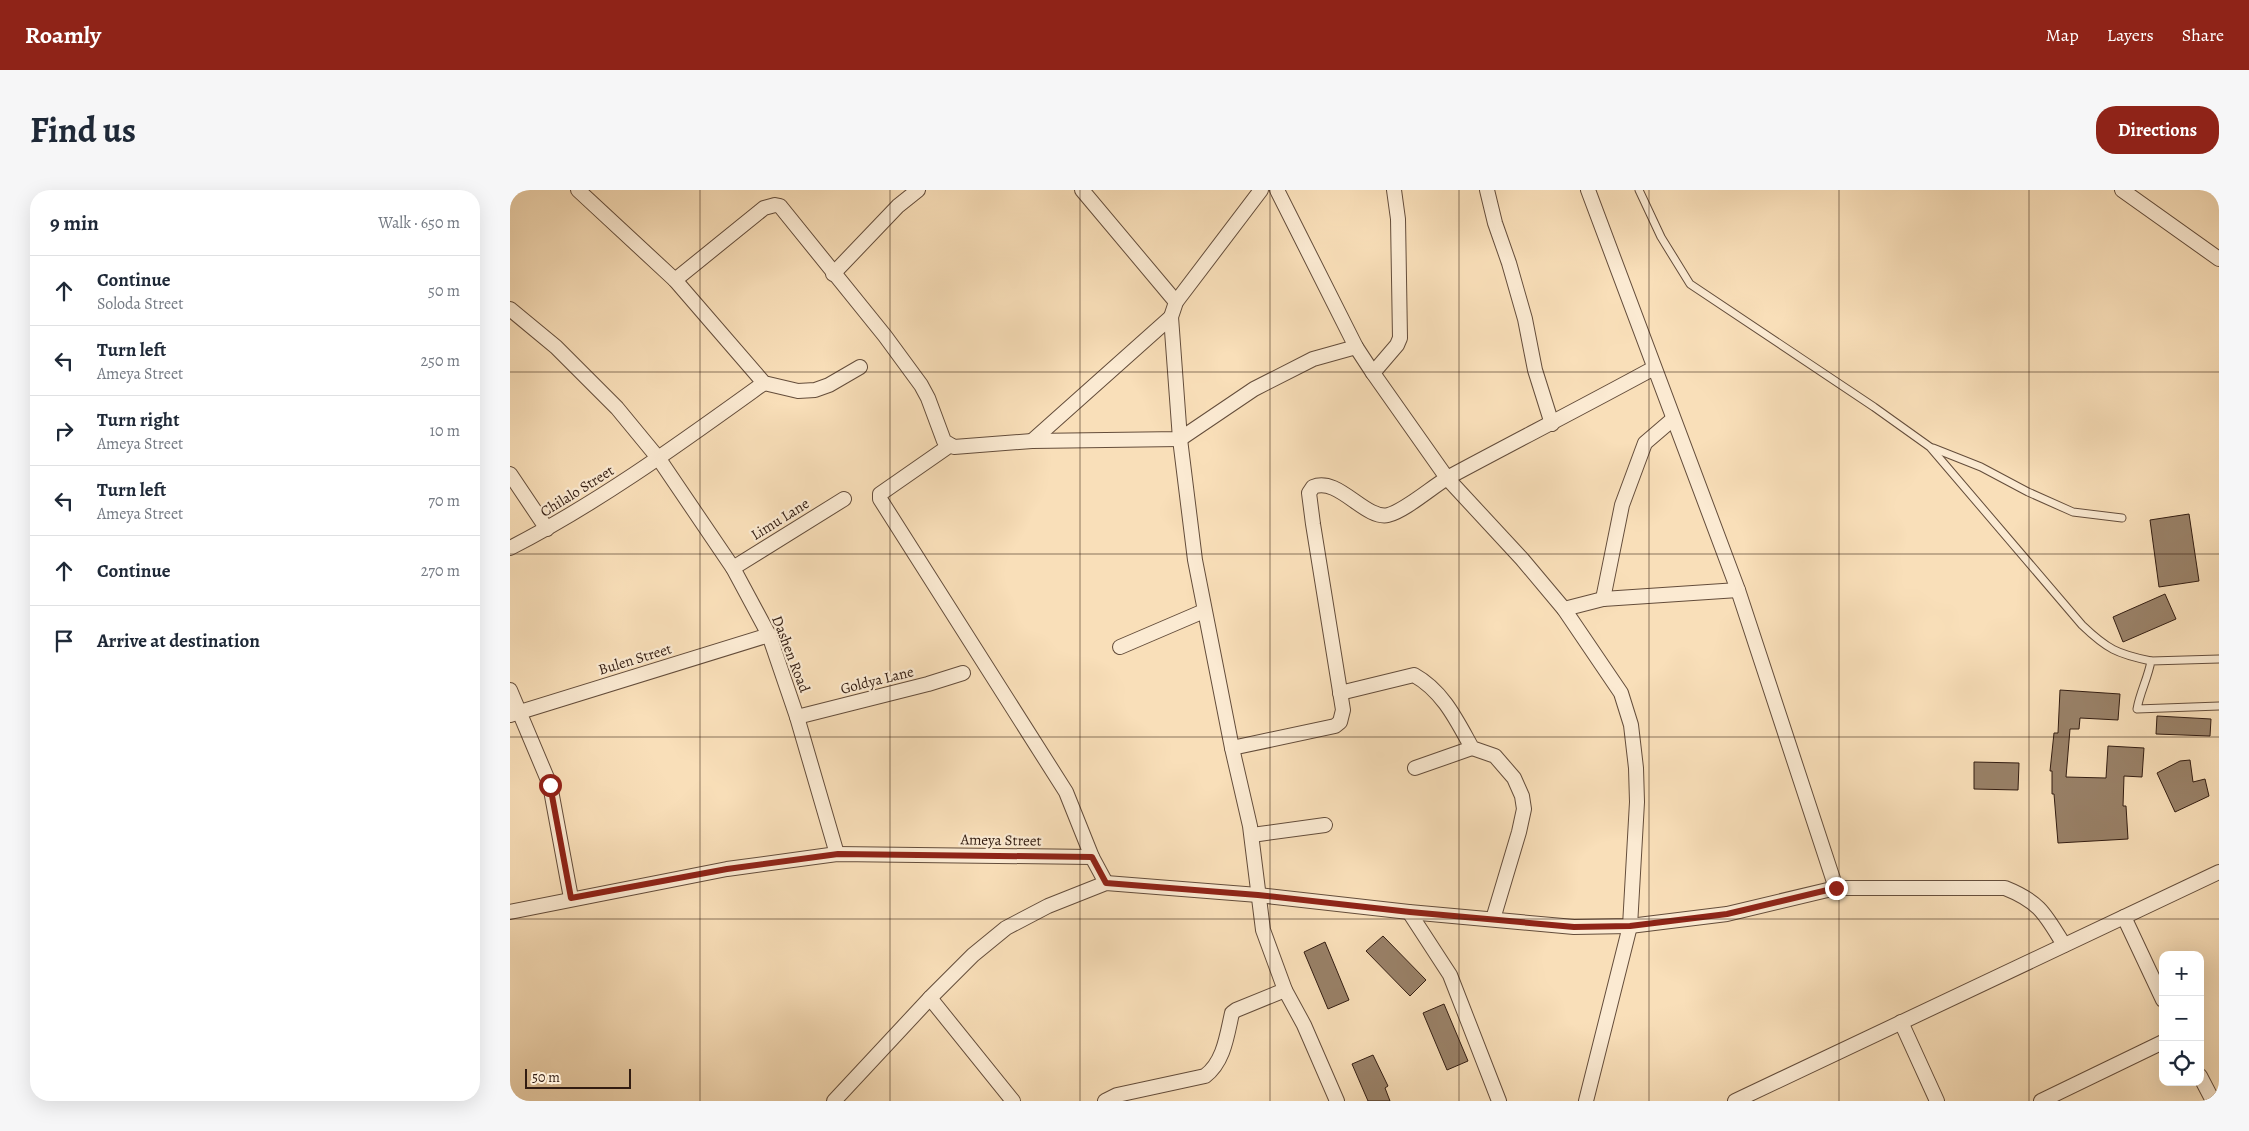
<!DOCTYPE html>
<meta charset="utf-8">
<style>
body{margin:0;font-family:Alegreya,serif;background:#f6f6f7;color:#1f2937}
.controls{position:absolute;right:15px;bottom:15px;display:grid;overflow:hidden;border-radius:10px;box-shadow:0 5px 20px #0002}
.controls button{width:45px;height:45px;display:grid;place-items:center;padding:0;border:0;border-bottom:1px solid #e0e1e3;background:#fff;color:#1f2937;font:25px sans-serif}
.scale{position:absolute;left:15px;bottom:12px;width:106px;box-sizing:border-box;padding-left:5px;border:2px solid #321c11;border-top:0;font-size:14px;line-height:18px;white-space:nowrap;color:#321c11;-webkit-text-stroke:4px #fbead2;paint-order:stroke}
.stop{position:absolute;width:15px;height:15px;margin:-11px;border:4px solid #8f2418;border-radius:50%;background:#fff}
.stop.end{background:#8f2418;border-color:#fff;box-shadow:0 1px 5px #0008}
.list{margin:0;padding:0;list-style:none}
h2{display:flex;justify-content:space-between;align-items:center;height:65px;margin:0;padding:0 20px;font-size:21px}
h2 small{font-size:16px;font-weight:400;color:#747a83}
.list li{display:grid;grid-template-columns:32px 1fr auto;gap:15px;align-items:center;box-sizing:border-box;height:70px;padding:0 20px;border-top:1px solid #e0e1e3}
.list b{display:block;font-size:19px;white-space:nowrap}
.list p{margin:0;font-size:16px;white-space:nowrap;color:#747a83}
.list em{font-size:16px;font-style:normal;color:#747a83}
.icon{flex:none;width:28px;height:28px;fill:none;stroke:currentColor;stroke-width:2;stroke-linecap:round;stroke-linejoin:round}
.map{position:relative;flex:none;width:1709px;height:911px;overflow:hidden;border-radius:20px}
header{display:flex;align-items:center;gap:30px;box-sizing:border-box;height:70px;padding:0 25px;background:#8f2418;color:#fff}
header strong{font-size:24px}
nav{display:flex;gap:28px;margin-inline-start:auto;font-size:18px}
.intro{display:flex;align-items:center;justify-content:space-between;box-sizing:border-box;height:120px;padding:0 30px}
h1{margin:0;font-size:35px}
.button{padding:12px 22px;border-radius:20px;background:#8f2418;color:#fff;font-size:18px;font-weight:700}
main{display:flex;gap:30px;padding:0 30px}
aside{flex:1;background:#fff;border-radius:20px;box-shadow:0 5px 20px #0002}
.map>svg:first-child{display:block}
.building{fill:#998168;stroke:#321c11}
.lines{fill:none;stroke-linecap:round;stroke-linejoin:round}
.lane-casing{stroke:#644d3b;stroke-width:9}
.street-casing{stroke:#644d3b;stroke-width:16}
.lane{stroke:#fbead2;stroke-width:7}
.street{stroke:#fbead2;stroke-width:14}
.route{stroke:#8f2418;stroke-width:6}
.grid{fill:none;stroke:#321c11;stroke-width:1;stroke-opacity:0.55}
.labels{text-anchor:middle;stroke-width:4.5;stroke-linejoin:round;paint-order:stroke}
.street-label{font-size:15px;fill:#321c11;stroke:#fbead2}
</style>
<header>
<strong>Roamly</strong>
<nav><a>Map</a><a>Layers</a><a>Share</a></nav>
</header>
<div class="intro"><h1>Find us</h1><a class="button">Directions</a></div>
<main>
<aside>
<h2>9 min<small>Walk · 650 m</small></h2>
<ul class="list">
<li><svg class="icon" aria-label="ahead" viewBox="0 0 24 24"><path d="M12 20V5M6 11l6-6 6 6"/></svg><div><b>Continue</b><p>Soloda Street</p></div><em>50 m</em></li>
<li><svg class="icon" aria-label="left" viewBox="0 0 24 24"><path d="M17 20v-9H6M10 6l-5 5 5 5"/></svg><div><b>Turn left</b><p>Ameya Street</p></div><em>250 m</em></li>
<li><svg class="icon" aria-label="right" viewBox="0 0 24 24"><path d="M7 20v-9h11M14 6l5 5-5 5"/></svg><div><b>Turn right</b><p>Ameya Street</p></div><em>10 m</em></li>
<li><svg class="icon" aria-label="left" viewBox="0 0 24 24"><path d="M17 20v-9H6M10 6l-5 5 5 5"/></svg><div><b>Turn left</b><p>Ameya Street</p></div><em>70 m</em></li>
<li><svg class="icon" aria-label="ahead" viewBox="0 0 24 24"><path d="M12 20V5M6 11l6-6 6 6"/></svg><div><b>Continue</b></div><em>270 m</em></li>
<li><svg class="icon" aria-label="arrive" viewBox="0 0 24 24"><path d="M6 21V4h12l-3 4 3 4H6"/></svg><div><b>Arrive at destination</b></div></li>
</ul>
</aside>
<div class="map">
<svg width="1709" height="911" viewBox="0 0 1709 911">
<rect width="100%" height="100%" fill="#f9dfb9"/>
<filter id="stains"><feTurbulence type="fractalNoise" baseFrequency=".004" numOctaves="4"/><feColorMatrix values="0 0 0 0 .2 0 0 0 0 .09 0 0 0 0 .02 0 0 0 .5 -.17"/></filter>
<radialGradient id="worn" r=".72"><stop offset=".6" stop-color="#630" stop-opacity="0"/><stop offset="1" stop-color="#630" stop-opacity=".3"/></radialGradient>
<g class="building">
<path d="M 1679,324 L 1689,391 L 1649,397 L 1640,330 Z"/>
<path d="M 1655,404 L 1666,429 L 1613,452 L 1603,427 Z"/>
<path d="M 1550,500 L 1610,504 L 1608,530 L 1570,528 L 1569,539 L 1560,539 L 1556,587 L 1596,588 L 1598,556 L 1634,558 L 1632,587 L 1614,586 L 1613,616 L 1616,616 L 1618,649 L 1548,653 L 1544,604 L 1542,604 L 1542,581 L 1540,581 L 1544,543 L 1548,543 Z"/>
<path d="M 1647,526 L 1701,529 L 1700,546 L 1646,544 Z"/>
<path d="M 1680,570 L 1683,592 L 1695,589 L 1699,606 L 1665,622 L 1647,583 L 1670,571 Z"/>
<path d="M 1464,572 L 1509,573 L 1508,600 L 1464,599 Z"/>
<path d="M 873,746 L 916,790 L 900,806 L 856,761 Z"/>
<path d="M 815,752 L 839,810 L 818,819 L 794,762 Z"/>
<path d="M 934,814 L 958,871 L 937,880 L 913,823 Z"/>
<path d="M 863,865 L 878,896 L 875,898 L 880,911 L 858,911 L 842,874 Z"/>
</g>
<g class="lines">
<g class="lane-casing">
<g id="lane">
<path d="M 1129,0 L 1151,47 L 1180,94 L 1364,217 L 1420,257 L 1572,435 C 1597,459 1607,464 1641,471"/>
<path d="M 1423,258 L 1471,277 L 1518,302 L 1563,322 L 1612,328"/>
<path d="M 1709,469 L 1641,471 C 1638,488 1630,502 1627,519 L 1709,516"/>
</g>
</g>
<g class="street-casing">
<g id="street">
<path d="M 68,0 L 165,90 L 254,193 L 288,201 L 305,200 L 319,195 L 350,177"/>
<path d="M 572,0 L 666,112"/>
<path d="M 751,0 L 666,112 L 661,127 L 670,249 L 685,370 L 722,558 L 740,636 L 753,740 L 775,800 L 794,835 L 827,911"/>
<path d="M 767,0 L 846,157 L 863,183 L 937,288 L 1012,369 L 1054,419 L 1111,503 L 1121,535 L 1126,578 L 1127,612 L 1120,736 L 1076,911"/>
<path d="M 977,0 L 985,33 L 999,73 L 1015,129 L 1025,180 L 1042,234"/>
<path d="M 1078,0 L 1228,400 L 1326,698"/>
<path d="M 1612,0 L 1709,69"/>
<path d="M 323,84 L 388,16 L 408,0"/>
<path d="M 165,90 L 254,18 L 265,15 L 270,16 L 375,146 L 411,195 L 418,208 L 434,251 L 444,257 L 522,251 L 670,249 L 744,199 L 803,169 L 846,157"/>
<path d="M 0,119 L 46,157 L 107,218 L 149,269 L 223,378 L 259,445 L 287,527 L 327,664"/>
<path d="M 863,183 L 887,155 L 890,148 L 888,29 L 884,0"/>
<path d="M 522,251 L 661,127"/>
<path d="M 439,256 L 370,304 L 370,309 L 556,602 L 582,667"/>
<path d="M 0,284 L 37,339"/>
<path d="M 0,358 C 90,312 172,252 254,193"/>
<path d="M 223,378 L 334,309"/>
<path d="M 1093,409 L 1112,315 L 1135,253 L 1163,229"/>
<path d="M 1054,419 L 1093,409 L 1228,400"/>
<path d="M 610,457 L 694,421"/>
<path d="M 0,500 L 40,595 L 61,708"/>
<path d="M 830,503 L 904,485 C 933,501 947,531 962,558 L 985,566 L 1004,588 L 1012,606 L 1014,619 L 1009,642 L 983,729"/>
<path d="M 0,525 L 259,445"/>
<path d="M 287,527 L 418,494 L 453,483"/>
<path d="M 722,558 L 825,536 L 830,532 L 833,520 L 803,334 L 799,303 L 803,297 C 828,286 855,330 878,325 C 895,321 923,296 939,287 C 1008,250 1076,215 1144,178"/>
<path d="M 905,578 L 962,558"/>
<path d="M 742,645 L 815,635"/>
<path d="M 0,722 L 217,679 L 327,664 L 582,667 L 596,693"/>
<path d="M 899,722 L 940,785 L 989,911"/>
<path d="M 1614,727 L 1653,810"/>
<path d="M 420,808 L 503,911"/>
<path d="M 1391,832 L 1427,911"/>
<path d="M 1690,886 L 1703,911"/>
<path d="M 324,911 L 420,808 L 463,765 L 496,738 L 538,716 L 596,693 L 748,705 L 899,722 L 1064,737 L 1120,736 L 1217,724 L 1326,698 L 1495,698 C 1530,712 1535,724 1554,755"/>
<path d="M 595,911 L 607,905 L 695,886 C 714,872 717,845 722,823 L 726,820 L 775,800"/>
<path d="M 1225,911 L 1709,682"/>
<path d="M 1531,911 L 1653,852"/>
</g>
</g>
<use href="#lane" class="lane"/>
<use href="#street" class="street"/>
</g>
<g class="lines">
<path class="route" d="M 40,595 L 61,708 L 217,679 L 328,664 L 582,667 L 596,693 L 748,705 L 900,722 L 1064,737 L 1120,736 L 1217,724 L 1326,698"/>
</g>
<path class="grid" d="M 190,0 L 190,911M 380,0 L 380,911M 570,0 L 570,911M 760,0 L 760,911M 949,0 L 949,911M 1139,0 L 1139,911M 1329,0 L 1329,911M 1519,0 L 1519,911M 0,182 L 1709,182M 0,364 L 1709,364M 0,547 L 1709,547M 0,729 L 1709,729"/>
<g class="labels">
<g class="street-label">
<text transform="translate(67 301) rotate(-32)" y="5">Chilalo Street</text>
<text transform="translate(270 329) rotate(-32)" y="5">Limu Lane</text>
<text transform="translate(281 464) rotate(69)" y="5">Dashen Road</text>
<text transform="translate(125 469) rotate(-17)" y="5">Bulen Street</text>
<text transform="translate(367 490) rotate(-14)" y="5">Goldya Lane</text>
<text transform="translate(491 650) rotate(1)" y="5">Ameya Street</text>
</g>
</g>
<rect width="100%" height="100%" filter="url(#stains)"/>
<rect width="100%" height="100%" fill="url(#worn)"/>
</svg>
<div class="controls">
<button>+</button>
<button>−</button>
<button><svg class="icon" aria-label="locate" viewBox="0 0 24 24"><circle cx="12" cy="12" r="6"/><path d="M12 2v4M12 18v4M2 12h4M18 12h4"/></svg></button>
</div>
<div class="scale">50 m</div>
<div class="stop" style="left:40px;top:595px"></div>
<div class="stop end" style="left:1326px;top:698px"></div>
</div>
</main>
